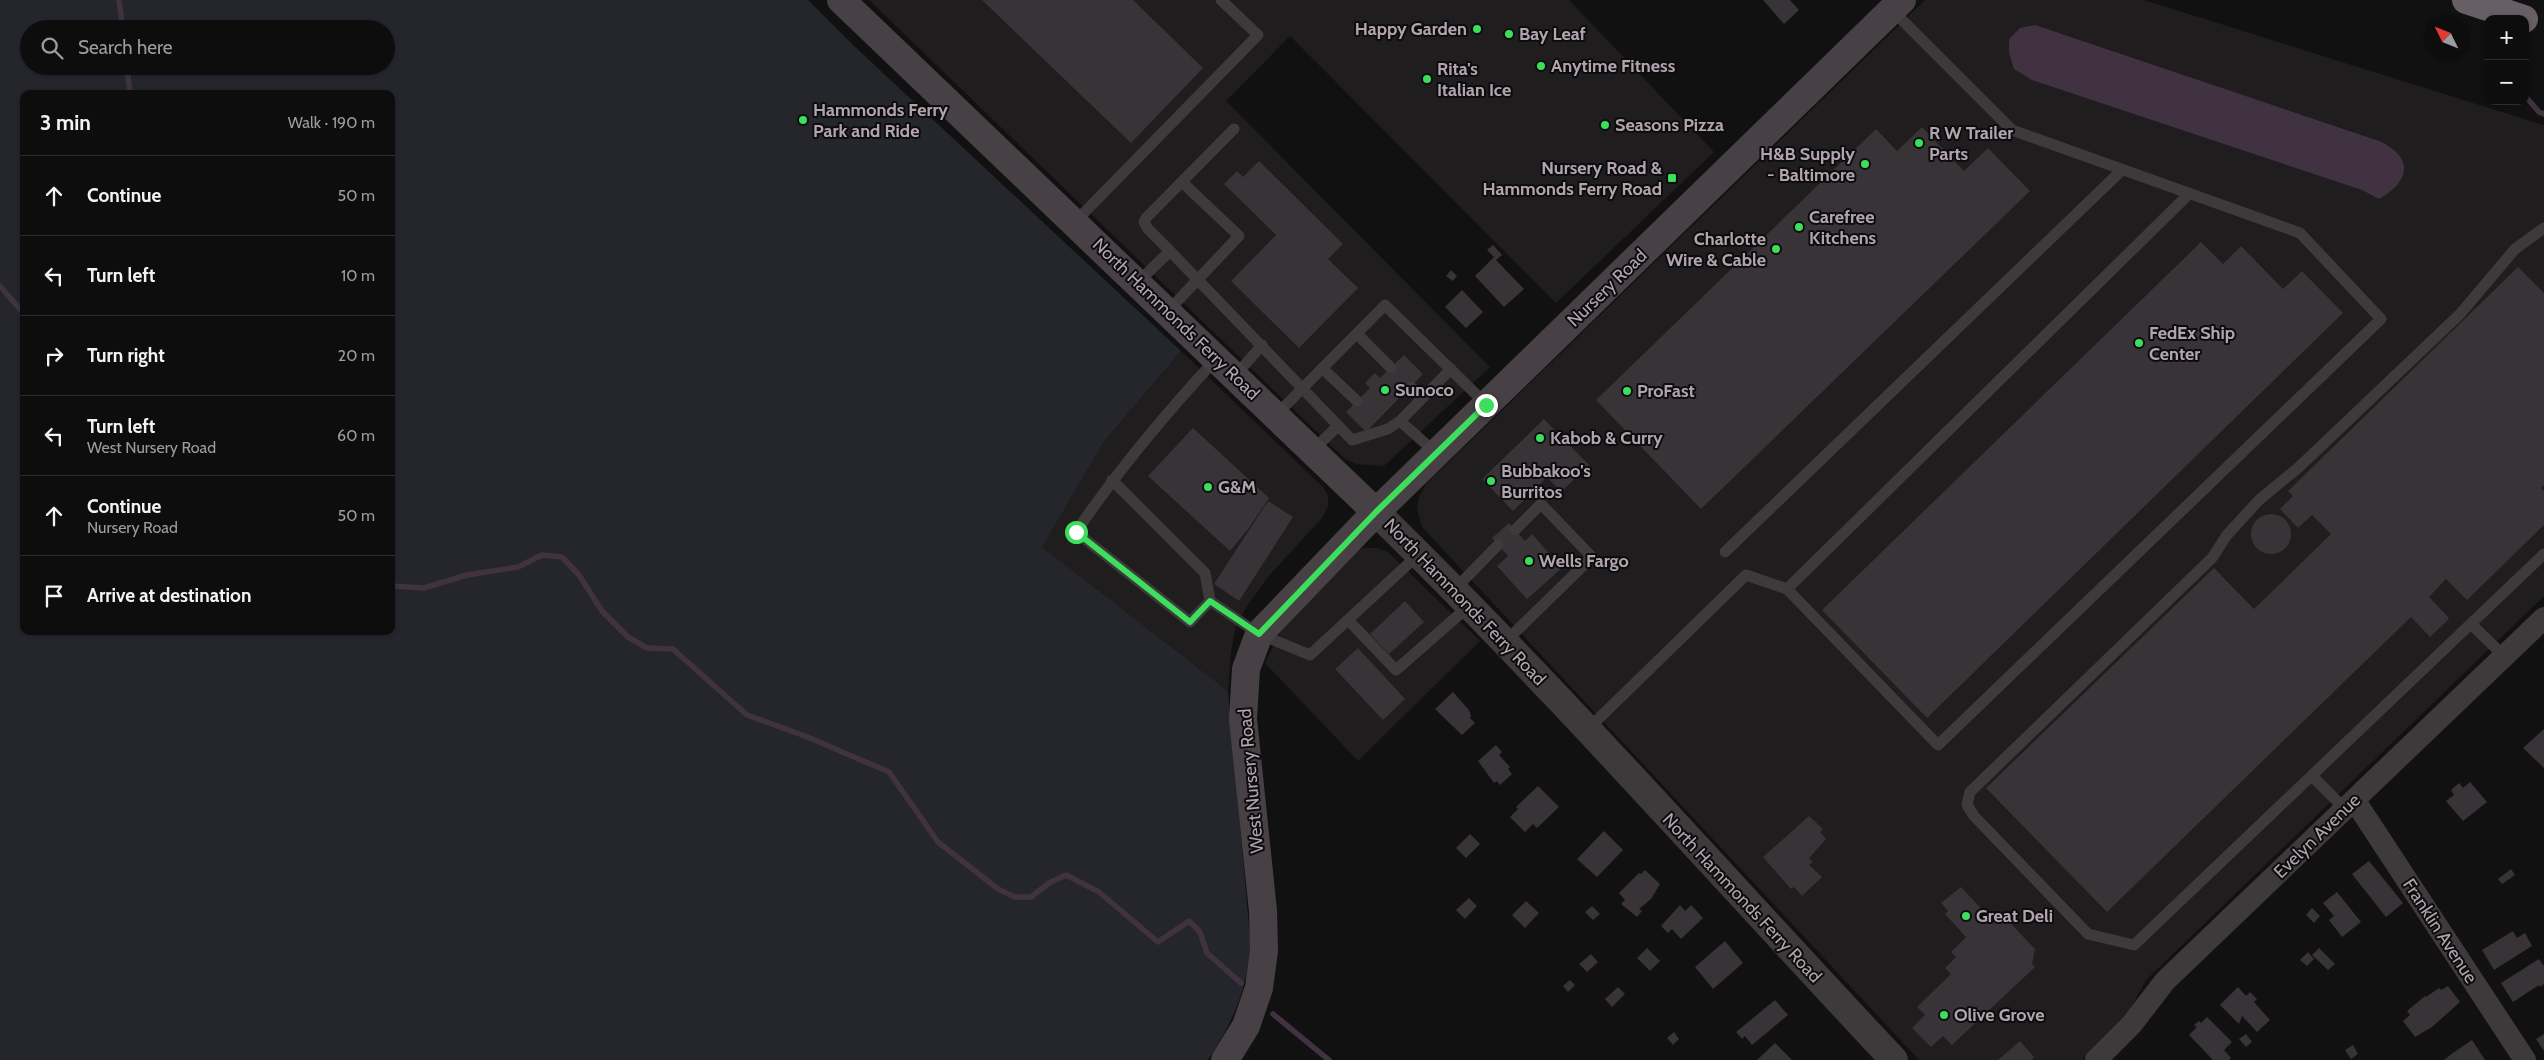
<!DOCTYPE html>
<meta charset="utf-8">
<style>
body{margin:0;font-family:Cabin,sans-serif;background:#1c1b1c;color:#f1f3f6}
.controls{position:absolute;right:15px;top:15px;display:grid;overflow:hidden;border-radius:10px;box-shadow:0 1px 4px #0004}
.controls button{width:45px;height:45px;display:grid;place-items:center;padding:0;border:0;border-bottom:1px solid #2e2d2e;background:#0e0d0e;color:#f1f3f6;font:25px sans-serif}
.compass{position:absolute;left:2424px;top:15px;width:45px;height:45px;border-radius:50%;background:#0e0d0e;box-shadow:0 1px 4px #0004;rotate:313deg}
.stop{position:absolute;width:15px;height:15px;margin:-11px;border:4px solid #3ede5d;border-radius:50%;background:#fff}
.stop.end{background:#3ede5d;border-color:#fff;box-shadow:0 1px 5px #0008}
.list{margin:0;padding:0;list-style:none}
h2{display:flex;justify-content:space-between;align-items:center;height:65px;margin:0;padding:0 20px;font-size:21px}
h2 small{font-size:16px;font-weight:400;color:#9b9c9e}
.list li{display:grid;grid-template-columns:32px 1fr auto;gap:15px;align-items:center;box-sizing:border-box;height:80px;padding:0 20px;border-top:1px solid #2e2d2e}
.list b{display:block;font-size:19px;white-space:nowrap}
.list p{margin:0;font-size:16px;white-space:nowrap;color:#9b9c9e}
.list em{font-size:16px;font-style:normal;color:#9b9c9e}
.icon{flex:none;width:28px;height:28px;fill:none;stroke:currentColor;stroke-width:2;stroke-linecap:round;stroke-linejoin:round}
.map{position:relative;flex:none;width:2544px;height:1060px;overflow:hidden}
.search{position:absolute;background:#0e0d0e;box-shadow:0 1px 4px #0004;left:20px;top:20px;width:375px;height:55px;display:flex;align-items:center;gap:12px;box-sizing:border-box;padding:0 18px;border-radius:28px;color:#9b9c9e;font-size:19px}
.panel{position:absolute;background:#0e0d0e;box-shadow:0 1px 4px #0004;left:20px;top:90px;width:375px;height:545px;border-radius:10px}
.map>svg:first-child{display:block}
.built{fill:#1f1d1e}
.green{fill:#24262c;fill-rule:evenodd}
.water{fill:#403241}
.lines{fill:none;stroke-linecap:round;stroke-linejoin:round}
.stream{stroke:#403241;stroke-width:5.5}
.building{fill:#373336}
.service{stroke:#3e3a3c;stroke-width:11}
.minor{stroke:#3e3a3c;stroke-width:22}
.tertiary{stroke:#3e3a3c;stroke-width:28}
.secondary{stroke:#474145;stroke-width:28}
.motorway{stroke:#685f65;stroke-width:28}
.route{stroke:#3ede5d;stroke-width:6}
.poi-dot{fill:#3ede5d;stroke:#0d0c0d;stroke-width:2}
.labels{text-anchor:middle;stroke-width:4;stroke-linejoin:round;paint-order:stroke}
.poi-label{font-size:18px;font-weight:bold;fill:#b2a4af;stroke:#0d0c0d;text-anchor:start}
.street-label{font-size:18px;fill:#b2a4af;stroke:#0d0c0d}
</style>
<div class="map">
<svg width="2544" height="1060" viewBox="0 0 2544 1060">
<rect width="100%" height="100%" fill="#121112"/>
<g class="built">
<path d="M 869,0 L 1569,0 L 1714,152 L 1556,303 L 1290,36 L 1226,101 L 1490,367 L 1384,466 L 1356,464 L 1344,458 Z"/>
<path d="M 1925,0 L 2144,0 L 2544,125 L 2544,596 L 2146,980 L 2127,1015 L 2082,1060 L 1919,1060 L 1422,527 L 1417,509 L 1419,497 L 1426,484 Z"/>
<path d="M 1181,351 L 1324,488 L 1328,496 L 1328,506 L 1322,518 L 1267,578 L 1249,603 L 1236,625 L 1231,652 L 1228,691 L 1041,547 L 1103,443 Z"/>
<path d="M 1363,548 L 1377,548 L 1388,552 L 1480,641 L 1358,761 L 1265,663 L 1287,619 L 1353,552 Z"/>
</g>
<path class="green" d="M 0,0 L 808,0 L 853,45 L 1181,351 L 1103,443 L 1042,547 L 1228,691 L 1251,950 C 1245,993 1232,1024 1208,1060 L 0,1060 ZM 29,29 L 386,29 L 386,66 L 29,66 ZM 24,94 L 391,94 L 391,631 L 24,631 Z"/>
<path class="water" d="M 2035,25 L 2379,141 C 2414,157 2411,181 2379,199 L 2362,190 L 2032,80 L 2014,69 L 2009,53 L 2009,39 L 2020,28 Z"/>
<g class="lines">
<g class="stream">
<path d="M 119,0 L 123,29"/>
<path d="M 127,66 L 130,94"/>
<path d="M 2525,96 L 2539,112 L 2544,114"/>
<path d="M 0,286 L 24,314"/>
<path d="M 391,586 L 424,588 L 467,575 L 518,567 L 542,555 L 562,557 L 579,575 L 602,611 L 628,637 L 647,648 L 673,649 L 747,715 L 805,736 L 889,772 L 938,842 L 998,889 L 1015,897 L 1031,897 L 1049,883 L 1066,875 L 1099,892 L 1158,942 L 1189,921 L 1200,932 L 1207,953 L 1241,983"/>
<path d="M 1273,1014 L 1329,1060"/>
</g>
</g>
<g class="building">
<path d="M 982,0 L 1133,0 L 1203,68 L 1131,143 Z"/>
<path d="M 1763,0 L 1790,0 L 1799,10 L 1784,24 Z"/>
<path d="M 1922,127 L 1964,171 L 1988,148 L 2030,191 L 1701,509 L 1596,400 L 1876,129 L 1897,151 Z"/>
<path d="M 1259,161 L 1343,244 L 1328,259 L 1358,288 L 1299,348 L 1231,281 L 1276,235 L 1224,184 L 1237,171 L 1243,177 Z"/>
<path d="M 2201,242 L 2223,264 L 2241,246 L 2283,289 L 2302,271 L 2343,313 L 1927,718 L 1822,610 Z"/>
<path d="M 1493,245 L 1502,255 L 1496,260 L 1524,289 L 1504,307 L 1475,276 L 1494,257 L 1487,250 Z"/>
<path d="M 2518,267 L 2544,293 L 2544,485 L 2541,488 L 2544,491 L 2544,525 L 2467,600 L 2446,579 L 2429,597 L 2449,618 L 2447,621 L 2430,637 L 2411,617 L 2107,912 L 1986,788 L 2214,568 L 2254,609 L 2331,534 L 2312,515 L 2298,528 L 2280,509 L 2293,496 L 2288,491 Z"/>
<path d="M 1451,270 L 1457,276 L 1453,281 L 1446,276 Z"/>
<path d="M 1462,290 L 1483,312 L 1466,328 L 1445,307 Z"/>
<path d="M 1404,355 L 1423,374 L 1366,432 L 1346,412 L 1370,388 L 1365,383 L 1375,373 L 1380,378 Z"/>
<path d="M 1544,419 L 1589,465 L 1561,492 L 1547,477 L 1513,511 L 1482,479 Z"/>
<path d="M 1193,428 L 1269,498 L 1249,528 L 1230,551 L 1148,476 Z"/>
<path d="M 1268,501 L 1293,517 L 1239,601 L 1214,584 Z"/>
<circle cx="2271" cy="534" r="20"/>
<path d="M 1509,523 L 1525,541 L 1532,534 L 1562,568 L 1527,599 L 1497,566 L 1508,556 L 1492,538 Z"/>
<path d="M 1405,601 L 1424,622 L 1389,654 L 1370,634 Z"/>
<path d="M 1358,648 L 1405,699 L 1383,720 L 1335,669 Z"/>
<path d="M 1453,692 L 1469,710 L 1471,716 L 1470,718 L 1475,723 L 1462,735 L 1435,709 Z"/>
<path d="M 2544,729 L 2544,768 L 2523,748 Z"/>
<path d="M 1496,745 L 1502,752 L 1499,755 L 1510,767 L 1508,769 L 1512,774 L 1500,785 L 1497,781 L 1494,783 L 1478,761 Z"/>
<path d="M 2470,782 L 2487,802 L 2463,821 L 2446,801 L 2454,795 L 2451,790 L 2459,783 L 2463,788 Z"/>
<path d="M 1538,786 L 1559,807 L 1537,828 L 1533,824 L 1525,832 L 1510,817 L 1518,809 L 1516,807 Z"/>
<path d="M 1809,816 L 1823,829 L 1820,832 L 1826,839 L 1809,858 L 1813,862 L 1809,865 L 1822,877 L 1802,896 L 1794,887 L 1791,889 L 1763,857 Z"/>
<path d="M 1604,831 L 1623,850 L 1597,877 L 1577,859 Z"/>
<path d="M 1470,834 L 1480,844 L 1466,858 L 1456,848 Z"/>
<path d="M 2369,861 L 2403,903 L 2386,917 L 2352,874 Z"/>
<path d="M 2511,869 L 2515,875 L 2502,884 L 2498,879 Z"/>
<path d="M 1645,870 L 1660,884 L 1651,899 L 1639,909 L 1642,911 L 1637,917 L 1621,904 L 1625,900 L 1619,893 L 1639,873 L 1641,874 Z"/>
<path d="M 1961,887 L 1993,921 L 2001,913 L 2035,949 L 2032,964 L 2035,967 L 1952,1045 L 1943,1036 L 1931,1047 L 1912,1028 L 1925,1015 L 1917,1007 L 1951,974 L 1945,968 L 1956,957 L 1951,952 L 1966,937 L 1945,914 L 1948,911 L 1941,903 Z"/>
<path d="M 2337,892 L 2361,922 L 2342,937 L 2329,920 L 2334,916 L 2323,903 Z"/>
<path d="M 1469,898 L 1477,906 L 1465,919 L 1456,910 Z"/>
<path d="M 1526,901 L 1539,913 L 1525,928 L 1512,915 Z"/>
<path d="M 1680,905 L 1685,911 L 1691,905 L 1703,918 L 1681,939 L 1672,929 L 1668,933 L 1661,926 Z"/>
<path d="M 1592,906 L 1600,914 L 1593,920 L 1585,912 Z"/>
<path d="M 2312,908 L 2320,916 L 2314,923 L 2306,915 Z"/>
<path d="M 2513,931 L 2517,938 L 2525,933 L 2532,946 L 2494,970 L 2482,950 Z"/>
<path d="M 1725,941 L 1743,963 L 1713,989 L 1695,967 Z"/>
<path d="M 1647,948 L 1660,961 L 1650,971 L 1637,958 Z"/>
<path d="M 2319,948 L 2335,964 L 2328,970 L 2312,955 Z"/>
<path d="M 2308,952 L 2314,959 L 2307,966 L 2300,960 Z"/>
<path d="M 1591,954 L 1598,962 L 1587,972 L 1579,964 Z"/>
<path d="M 2539,959 L 2544,966 L 2544,984 L 2540,987 L 2539,985 L 2513,1002 L 2501,983 Z"/>
<path d="M 1570,980 L 1575,985 L 1568,992 L 1563,986 Z"/>
<path d="M 2448,986 L 2460,1002 L 2432,1027 L 2415,1037 L 2403,1021 L 2410,1015 L 2407,1011 L 2425,996 L 2426,997 L 2439,988 L 2441,990 Z"/>
<path d="M 1618,987 L 1625,994 L 1612,1007 L 1605,999 Z"/>
<path d="M 2238,987 L 2246,996 L 2250,992 L 2257,999 L 2254,1002 L 2270,1020 L 2257,1032 L 2242,1016 L 2239,1024 L 2220,1005 Z"/>
<path d="M 1775,1000 L 1788,1015 L 1752,1045 L 1745,1036 L 1742,1039 L 1736,1032 Z"/>
<path d="M 2207,1017 L 2232,1042 L 2224,1050 L 2231,1058 L 2229,1060 L 2213,1060 L 2189,1035 L 2197,1027 L 2194,1025 L 2199,1021 L 2201,1023 Z"/>
<path d="M 1674,1032 L 1679,1039 L 1673,1045 L 1667,1038 Z"/>
<path d="M 2246,1034 L 2252,1042 L 2246,1047 L 2239,1039 Z"/>
<path d="M 2544,1034 L 2544,1051 L 2536,1039 Z"/>
<path d="M 2472,1040 L 2485,1060 L 2444,1060 L 2450,1055 Z"/>
<path d="M 2020,1041 L 2034,1057 L 2032,1060 L 1998,1060 Z"/>
<path d="M 1775,1043 L 1792,1060 L 1757,1060 Z"/>
<path d="M 2353,1045 L 2358,1054 L 2351,1059 L 2345,1050 Z"/>
</g>
<g class="lines">
<g class="service">
<path d="M 1074,223 L 1258,35 L 1221,0"/>
<path d="M 2544,228 L 2515,249 L 2460,314 L 2298,468 L 2259,500 L 2227,535 L 2212,558 L 1970,792 L 1967,805 L 1974,816 L 2088,934 L 2134,945 L 2544,554"/>
<path d="M 1170,251 L 1352,440 L 1388,429 L 1400,421 L 1451,369"/>
<path d="M 1137,283 L 1170,251 L 1148,229 L 1144,222 L 1146,218 L 1234,129"/>
<path d="M 1168,311 L 1239,236 L 1182,182"/>
<path d="M 1357,334 L 1391,368"/>
<path d="M 1217,358 C 1166,413 1118,470 1076,532 L 1190,622 L 1210,601 L 1259,634 L 1310,655 L 1419,554"/>
<path d="M 1322,368 L 1357,401"/>
<path d="M 1235,376 L 1262,345"/>
<path d="M 1411,387 L 1421,397"/>
<path d="M 1276,415 L 1385,305 L 1486,404"/>
<path d="M 1400,421 L 1436,453"/>
<path d="M 1313,450 L 1338,426"/>
<path d="M 1112,480 L 1205,573 L 1210,601"/>
<path d="M 1725,552 L 2122,170"/>
<path d="M 1787,589 L 2189,194"/>
<path d="M 1454,590 L 1498,545"/>
<path d="M 1348,620 L 1396,670 L 1469,606"/>
<path d="M 2471,624 L 2504,656"/>
<path d="M 1505,642 L 1592,557 L 1541,504 L 1515,530"/>
<path d="M 1588,729 L 1746,575 L 1787,589 L 1938,745 L 2381,319 L 2300,233 L 2012,130 L 1892,10"/>
<path d="M 2312,776 L 2346,810"/>
</g>
<g class="minor">
<path d="M 2355,801 L 2525,1060"/>
<path d="M 2096,1060 L 2132,1024 L 2165,981 L 2544,618"/>
</g>
<path class="tertiary" d="M 1376,512 C 1556,688 1722,877 1894,1060"/>
<g class="secondary">
<path d="M 841,0 L 1376,512"/>
<path d="M 1225,1060 L 1246,1026 L 1259,988 L 1264,951 L 1263,911 L 1243,719 L 1246,669 L 1259,634 L 1376,512 L 1902,0"/>
</g>
<path class="motorway" d="M 2466,0 L 2524,19"/>
</g>
<g class="lines">
<path class="route" d="M 1076,532 L 1190,622 L 1210,601 L 1259,634 L 1376,512 L 1486,405"/>
</g>
<g class="poi-dot">
<circle cx="1477" cy="29" r="5"/>
<circle cx="1509" cy="34" r="5"/>
<circle cx="1541" cy="66" r="5"/>
<circle cx="1427" cy="79" r="5"/>
<circle cx="803" cy="120" r="5"/>
<circle cx="1605" cy="125" r="5"/>
<circle cx="1919" cy="143" r="5"/>
<circle cx="1865" cy="164" r="5"/>
<rect x="1667" y="173" width="10" height="10" rx="2.5"/>
<circle cx="1799" cy="227" r="5"/>
<circle cx="1776" cy="249" r="5"/>
<circle cx="2139" cy="343" r="5"/>
<circle cx="1385" cy="390" r="5"/>
<circle cx="1627" cy="391" r="5"/>
<circle cx="1540" cy="438" r="5"/>
<circle cx="1491" cy="481" r="5"/>
<circle cx="1208" cy="487" r="5"/>
<circle cx="1529" cy="561" r="5"/>
<circle cx="1966" cy="916" r="5"/>
<circle cx="1944" cy="1015" r="5"/>
</g>
<g class="labels">
<g class="poi-label">
<text x="1467" y="35" text-anchor="end">Happy Garden</text>
<text x="1519" y="40">Bay Leaf</text>
<text x="1551" y="72">Anytime Fitness</text>
<text x="1437" y="75">Rita's<tspan x="1437" dy="21">Italian Ice</tspan></text>
<text x="813" y="116">Hammonds Ferry<tspan x="813" dy="21">Park and Ride</tspan></text>
<text x="1615" y="131">Seasons Pizza</text>
<text x="1929" y="139">R W Trailer<tspan x="1929" dy="21">Parts</tspan></text>
<text x="1855" y="160" text-anchor="end">H&amp;B Supply<tspan x="1855" dy="21">- Baltimore</tspan></text>
<text x="1662" y="174" text-anchor="end">Nursery Road &amp;<tspan x="1662" dy="21">Hammonds Ferry Road</tspan></text>
<text x="1809" y="223">Carefree<tspan x="1809" dy="21">Kitchens</tspan></text>
<text x="1766" y="245" text-anchor="end">Charlotte<tspan x="1766" dy="21">Wire &amp; Cable</tspan></text>
<text x="2149" y="339">FedEx Ship<tspan x="2149" dy="21">Center</tspan></text>
<text x="1395" y="396">Sunoco</text>
<text x="1637" y="397">ProFast</text>
<text x="1550" y="444">Kabob &amp; Curry</text>
<text x="1501" y="477">Bubbakoo's<tspan x="1501" dy="21">Burritos</tspan></text>
<text x="1218" y="493">G&amp;M</text>
<text x="1539" y="567">Wells Fargo</text>
<text x="1976" y="922">Great Deli</text>
<text x="1954" y="1021">Olive Grove</text>
</g>
<g class="street-label">
<text transform="translate(1607 288) rotate(-44)" y="6">Nursery Road</text>
<text transform="translate(1176 319) rotate(44)" y="6">North Hammonds Ferry Road</text>
<text transform="translate(1465 602) rotate(46)" y="6">North Hammonds Ferry Road</text>
<text transform="translate(1251 781) rotate(-95)" y="6">West Nursery Road</text>
<text transform="translate(2317 836) rotate(-44)" y="6">Evelyn Avenue</text>
<text transform="translate(1742 898) rotate(47)" y="6">North Hammonds Ferry Road</text>
<text transform="translate(2440 931) rotate(57)" y="6">Franklin Avenue</text>
</g>
</g>
</svg>
<div class="controls">
<button>+</button>
<button>−</button>
</div>
<svg class="compass" viewBox="-18 -18 36 36"><path d="M0-13l5 13h-10z" fill="#e53935"/><path d="M0 13l5-13h-10z" fill="#9b9c9e"/></svg>
<div class="stop" style="left:1076px;top:532px"></div>
<div class="stop end" style="left:1486px;top:405px"></div>
<div class="search"><svg class="icon" aria-label="search" viewBox="0 0 24 24"><circle cx="10" cy="10" r="6"/><path d="M15 15l6 6"/></svg>Search here</div>
<section class="panel">
<h2>3 min<small>Walk · 190 m</small></h2>
<ul class="list">
<li><svg class="icon" aria-label="ahead" viewBox="0 0 24 24"><path d="M12 20V5M6 11l6-6 6 6"/></svg><div><b>Continue</b></div><em>50 m</em></li>
<li><svg class="icon" aria-label="left" viewBox="0 0 24 24"><path d="M17 20v-9H6M10 6l-5 5 5 5"/></svg><div><b>Turn left</b></div><em>10 m</em></li>
<li><svg class="icon" aria-label="right" viewBox="0 0 24 24"><path d="M7 20v-9h11M14 6l5 5-5 5"/></svg><div><b>Turn right</b></div><em>20 m</em></li>
<li><svg class="icon" aria-label="left" viewBox="0 0 24 24"><path d="M17 20v-9H6M10 6l-5 5 5 5"/></svg><div><b>Turn left</b><p>West Nursery Road</p></div><em>60 m</em></li>
<li><svg class="icon" aria-label="ahead" viewBox="0 0 24 24"><path d="M12 20V5M6 11l6-6 6 6"/></svg><div><b>Continue</b><p>Nursery Road</p></div><em>50 m</em></li>
<li><svg class="icon" aria-label="arrive" viewBox="0 0 24 24"><path d="M6 21V4h12l-3 4 3 4H6"/></svg><div><b>Arrive at destination</b></div></li>
</ul>
</section>
</div>
